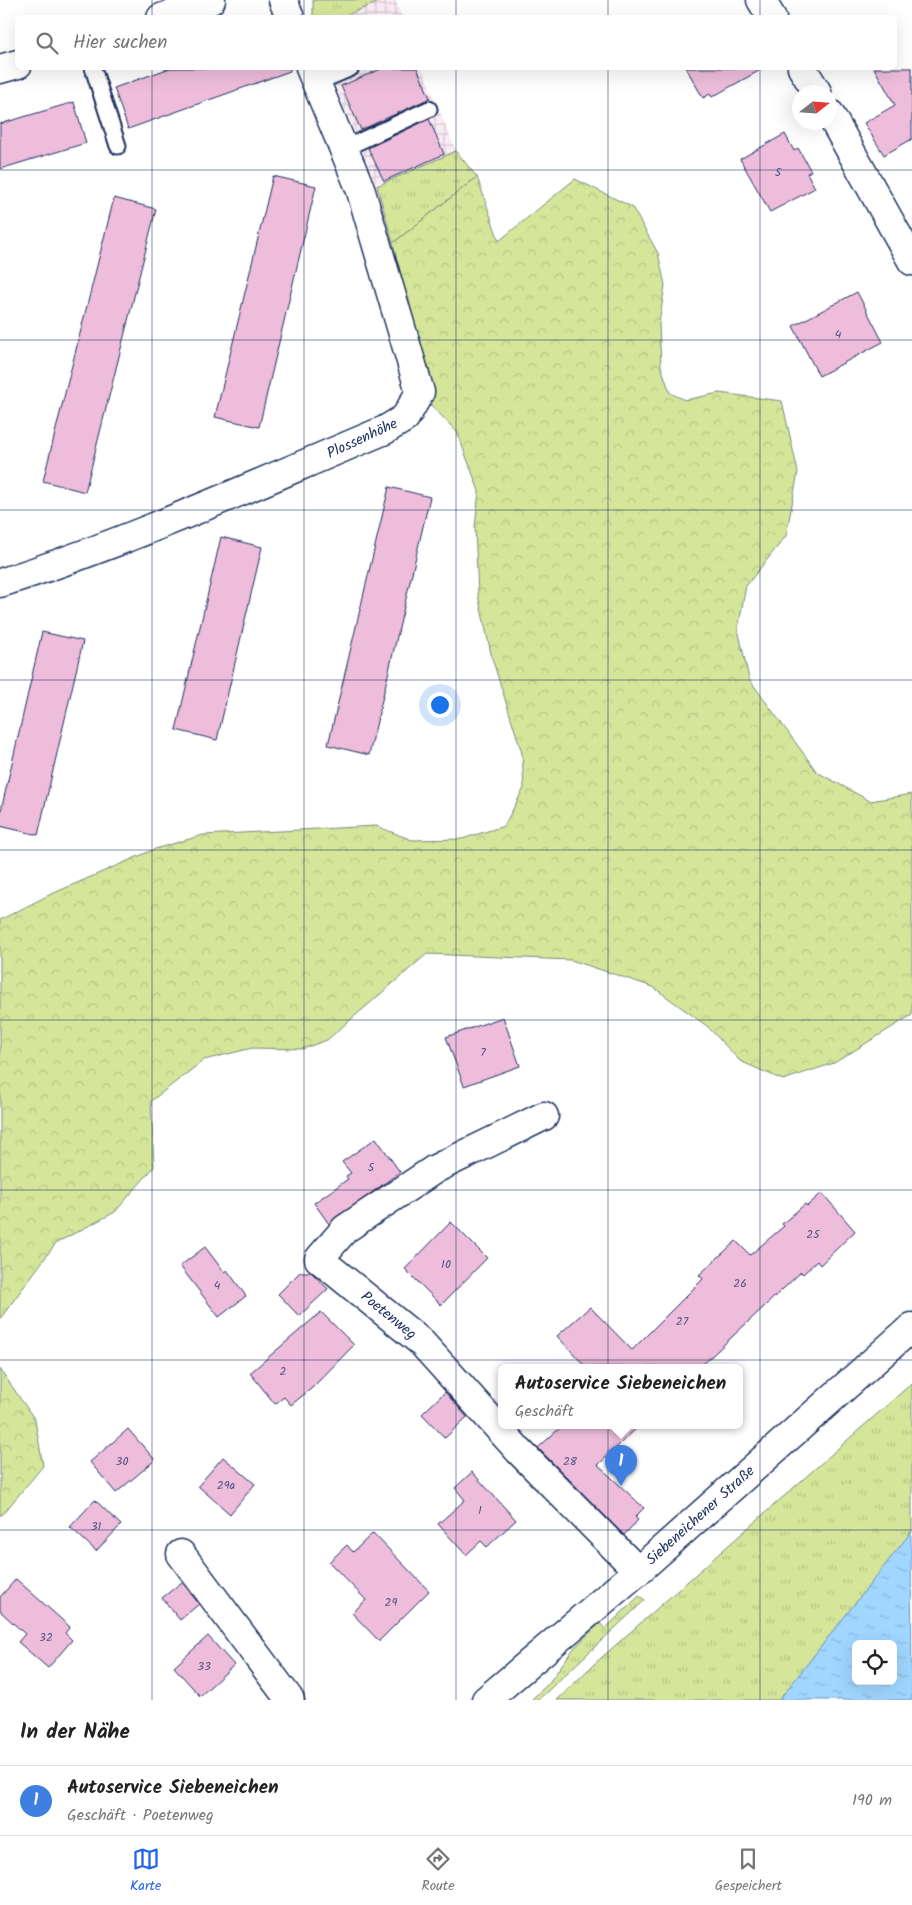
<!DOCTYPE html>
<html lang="de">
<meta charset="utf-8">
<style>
body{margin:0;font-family:Kalam,sans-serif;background:#f2f2f2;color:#222}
.controls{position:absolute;right:15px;bottom:15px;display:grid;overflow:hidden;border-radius:8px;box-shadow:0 5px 20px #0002}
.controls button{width:45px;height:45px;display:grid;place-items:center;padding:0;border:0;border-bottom:1px solid #e0e0e0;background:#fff;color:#222;font:25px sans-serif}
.compass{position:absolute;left:792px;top:85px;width:45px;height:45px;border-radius:50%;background:#fff;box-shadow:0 5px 20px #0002;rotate:73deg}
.you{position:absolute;left:439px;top:704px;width:18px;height:18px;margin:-12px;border:4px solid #fff;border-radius:50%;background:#1a73e8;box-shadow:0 0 0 8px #1a73e833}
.badge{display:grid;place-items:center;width:32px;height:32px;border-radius:50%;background:#2563eb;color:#fff;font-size:16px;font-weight:700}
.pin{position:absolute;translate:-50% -41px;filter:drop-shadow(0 1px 2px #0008)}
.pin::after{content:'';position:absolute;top:26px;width:18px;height:15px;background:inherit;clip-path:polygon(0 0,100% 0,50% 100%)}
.popup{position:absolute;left:498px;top:1364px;width:245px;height:65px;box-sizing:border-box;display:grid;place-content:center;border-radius:8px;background:#fff;filter:drop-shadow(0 1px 4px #0005);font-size:16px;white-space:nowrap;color:#767676}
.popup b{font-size:19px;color:#222}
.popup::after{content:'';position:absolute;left:50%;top:100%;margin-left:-10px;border:10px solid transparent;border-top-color:#fff}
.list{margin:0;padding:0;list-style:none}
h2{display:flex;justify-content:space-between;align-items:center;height:65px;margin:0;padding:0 20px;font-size:21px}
h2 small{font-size:16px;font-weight:400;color:#767676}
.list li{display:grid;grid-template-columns:32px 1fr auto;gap:15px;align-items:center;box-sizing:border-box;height:70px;padding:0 20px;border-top:1px solid #e0e0e0}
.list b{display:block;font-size:19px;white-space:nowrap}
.list p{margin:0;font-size:16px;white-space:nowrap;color:#767676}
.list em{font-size:16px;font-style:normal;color:#767676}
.icon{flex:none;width:28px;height:28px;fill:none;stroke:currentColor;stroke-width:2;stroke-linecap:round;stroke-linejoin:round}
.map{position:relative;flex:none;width:912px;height:1700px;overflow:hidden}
.search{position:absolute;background:#fff;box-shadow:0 5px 20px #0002;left:15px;right:15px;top:15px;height:55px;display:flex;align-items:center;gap:12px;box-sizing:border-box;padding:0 18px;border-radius:8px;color:#767676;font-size:19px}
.sheet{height:135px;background:#fff}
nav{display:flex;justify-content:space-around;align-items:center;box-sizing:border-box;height:70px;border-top:1px solid #e0e0e0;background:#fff;font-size:14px;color:#767676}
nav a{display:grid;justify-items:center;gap:2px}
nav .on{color:#2563eb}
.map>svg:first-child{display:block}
.industrial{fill:url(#industrial-grid)}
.grass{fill:url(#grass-tufts);stroke:#788a7c}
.forest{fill:url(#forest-crowns);stroke:#788a7c}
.water{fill:url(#water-ripples);stroke:#6b93bf;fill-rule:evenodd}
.building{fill:#eebddc;stroke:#1b2f5e}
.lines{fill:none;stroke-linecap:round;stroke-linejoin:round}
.lane-casing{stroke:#1b2f5e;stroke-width:19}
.street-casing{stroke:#1b2f5e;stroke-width:31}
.secondary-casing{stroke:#1b2f5e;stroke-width:31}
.primary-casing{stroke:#1b2f5e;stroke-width:31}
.lane{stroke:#fff;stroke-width:15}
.street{stroke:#fff;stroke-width:28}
.secondary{stroke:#fff;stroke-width:28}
.primary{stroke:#fff;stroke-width:28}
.grid{fill:none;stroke:#1b2f5e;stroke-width:1;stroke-opacity:0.55}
.labels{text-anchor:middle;stroke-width:4;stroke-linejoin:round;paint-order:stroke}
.number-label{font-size:12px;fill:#50527e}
.street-label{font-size:15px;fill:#1b2f5e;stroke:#fff}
</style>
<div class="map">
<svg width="912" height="1700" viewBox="0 0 912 1700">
<defs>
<pattern id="industrial-grid" width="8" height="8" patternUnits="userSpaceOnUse" patternTransform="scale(1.25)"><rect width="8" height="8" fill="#faebf4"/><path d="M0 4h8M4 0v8" fill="none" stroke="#d6cad4"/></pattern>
<pattern id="grass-tufts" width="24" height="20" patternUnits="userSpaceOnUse" patternTransform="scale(1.25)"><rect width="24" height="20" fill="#d5e69a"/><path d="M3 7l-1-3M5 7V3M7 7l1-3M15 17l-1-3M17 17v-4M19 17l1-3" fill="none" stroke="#b6c687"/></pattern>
<pattern id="forest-crowns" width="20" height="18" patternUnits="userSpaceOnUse" patternTransform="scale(1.25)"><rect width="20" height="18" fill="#d5e69a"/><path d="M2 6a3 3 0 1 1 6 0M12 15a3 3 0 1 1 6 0" fill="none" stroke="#b6c687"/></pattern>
<pattern id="water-ripples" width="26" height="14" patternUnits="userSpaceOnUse" patternTransform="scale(1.25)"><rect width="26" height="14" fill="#a0d6ff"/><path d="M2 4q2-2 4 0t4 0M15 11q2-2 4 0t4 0" fill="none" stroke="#89b8dd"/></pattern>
</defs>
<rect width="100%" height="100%" fill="#fff"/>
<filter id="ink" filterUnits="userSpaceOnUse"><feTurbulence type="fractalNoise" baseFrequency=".02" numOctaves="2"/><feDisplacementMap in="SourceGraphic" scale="10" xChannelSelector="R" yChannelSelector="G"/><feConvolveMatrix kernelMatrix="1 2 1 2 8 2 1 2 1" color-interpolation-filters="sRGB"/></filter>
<g filter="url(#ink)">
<g class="industrial">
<path d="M 384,0 L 395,0 L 402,17 L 342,18 Z"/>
<path d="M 328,68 L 422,68 L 456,151 L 377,186 Z"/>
</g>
<g class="grass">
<path d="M 313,0 L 384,0 L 342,17 L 313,18 Z"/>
<path d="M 456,151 L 477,177 L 393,243 L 377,186 Z"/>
<path d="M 912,1383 L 912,1532 L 779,1700 L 557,1700 L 592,1666 Z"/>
<path d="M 639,1596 L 645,1600 L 538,1700 L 531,1700 L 548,1684 L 574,1648 L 600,1623 L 605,1629 Z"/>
</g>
<g class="forest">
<path d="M 477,177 L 499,241 L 575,179 L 632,207 L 658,253 L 665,285 L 659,324 L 661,366 L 670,393 L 685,400 L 719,393 L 782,401 L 798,472 L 786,536 L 746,586 L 738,629 L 749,679 L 817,772 L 870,801 L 912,794 L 912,1015 L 834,1063 L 783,1080 L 740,1061 L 707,1026 L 653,987 L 571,960 L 427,954 L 327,1040 L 302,1049 L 252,1048 L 204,1060 L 151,1101 L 154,1167 L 115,1212 L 56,1243 L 0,1319 L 0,920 L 47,896 L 155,849 L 203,835 L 376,826 L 412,840 L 462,839 L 504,826 L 524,788 L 522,753 L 492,658 L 478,595 L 475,527 L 479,491 L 457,432 L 424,398 L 425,387 L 393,243 Z"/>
<path d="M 0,1369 L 35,1420 L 43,1466 L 2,1515 L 0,1515 Z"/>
</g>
<path class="water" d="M 911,1532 L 912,1700 L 779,1700 ZM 856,1644 L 893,1644 L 893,1681 L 856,1681 Z"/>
<g class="building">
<path d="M 170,68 L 290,68 L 290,71 L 128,129 L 114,88 Z"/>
<path d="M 383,68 L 417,68 L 430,98 L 361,130 L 341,86 Z"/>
<path d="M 686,68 L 764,68 L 712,97 L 710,94 L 703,98 Z"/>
<path d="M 874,68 L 912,68 L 912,139 L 884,155 L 864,123 L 895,105 Z"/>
<path d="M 74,102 L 86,143 L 0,169 L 0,124 Z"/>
<path d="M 429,119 L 444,154 L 384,181 L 368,148 Z"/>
<path d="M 785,134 L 794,151 L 798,148 L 811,171 L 807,173 L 815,188 L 770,212 L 740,159 Z"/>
<path d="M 273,176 L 316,186 L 259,427 L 215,417 Z"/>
<path d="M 114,198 L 156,209 L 85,492 L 43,481 Z"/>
<path d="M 857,292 L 883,342 L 819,376 L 793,326 Z"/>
<path d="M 389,487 L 430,497 L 369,755 L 328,745 Z"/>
<path d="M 221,537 L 262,547 L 217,740 L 176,730 Z"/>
<path d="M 42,632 L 83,641 L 38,835 L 0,826 L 0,815 Z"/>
<path d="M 503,1017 L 520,1066 L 464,1086 L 446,1037 Z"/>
<path d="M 376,1138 L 400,1172 L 329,1224 L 314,1203 L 348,1179 L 346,1176 L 351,1173 L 342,1162 Z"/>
<path d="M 822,1193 L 855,1231 L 820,1265 L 817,1261 L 803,1274 L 801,1272 L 700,1367 L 586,1367 L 557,1336 L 590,1307 L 632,1350 L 703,1279 L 699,1275 L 736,1241 L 750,1255 L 784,1226 L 782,1224 L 805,1204 L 807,1206 Z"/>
<path d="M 451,1222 L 487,1258 L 441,1305 L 405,1269 Z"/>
<path d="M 205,1247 L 224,1272 L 227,1270 L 246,1296 L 219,1317 L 180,1266 Z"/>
<path d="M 300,1272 L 311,1272 L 328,1289 L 299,1316 L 278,1294 Z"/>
<path d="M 321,1312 L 354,1345 L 312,1388 L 291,1405 L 284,1397 L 275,1404 L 250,1373 Z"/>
<path d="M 445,1392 L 467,1417 L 445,1438 L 422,1414 Z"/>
<path d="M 563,1425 L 640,1425 L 598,1465 L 644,1508 L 635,1517 L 638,1520 L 624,1535 L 538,1448 Z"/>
<path d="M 128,1429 L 155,1460 L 116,1493 L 90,1462 Z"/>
<path d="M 223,1457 L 255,1484 L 230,1514 L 198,1486 Z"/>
<path d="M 472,1472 L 516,1520 L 487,1547 L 481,1541 L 466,1555 L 438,1524 L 465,1500 L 455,1488 Z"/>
<path d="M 95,1500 L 121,1525 L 96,1551 L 70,1527 Z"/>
<path d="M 373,1533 L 429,1591 L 379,1641 L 352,1613 L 366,1600 L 329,1562 L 347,1545 L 353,1552 Z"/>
<path d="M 16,1579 L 70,1627 L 65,1633 L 72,1640 L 48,1668 L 18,1642 L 25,1634 L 0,1611 L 0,1597 Z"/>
<path d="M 182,1582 L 199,1604 L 180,1620 L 162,1598 Z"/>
<path d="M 208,1636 L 234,1665 L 200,1696 L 174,1667 Z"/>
</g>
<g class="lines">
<g class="lane-casing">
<g id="lane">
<path d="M 93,68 L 118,146"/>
<path d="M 316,83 L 351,68"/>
<path d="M 343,149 L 429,109"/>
</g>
</g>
<g class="street-casing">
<g id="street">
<path d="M 283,0 L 290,18"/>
<path d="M 761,0 L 772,18"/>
<path d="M 802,68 L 817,92"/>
<path d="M 830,114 L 912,261"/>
<path d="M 0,583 C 132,541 258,483 385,430 L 405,418 L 420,392 L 360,188 L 310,68"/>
<path d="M 544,1116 L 435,1169 L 345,1229 L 319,1259 L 421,1342 L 519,1451 L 638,1571"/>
<path d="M 181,1554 L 290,1700"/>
</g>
</g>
<g class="secondary-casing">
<g id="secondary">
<path d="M 161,18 L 211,0"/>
<path d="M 0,69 L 18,64"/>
</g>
</g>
<g class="primary-casing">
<path id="primary" d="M 486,1700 L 638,1571 L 912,1327"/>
</g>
<use href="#lane" class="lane"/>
<use href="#street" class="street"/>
<use href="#secondary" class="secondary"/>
<use href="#primary" class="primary"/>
</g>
</g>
<path class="grid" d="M 152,0 L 152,18M 304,0 L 304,18M 456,0 L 456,18M 608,0 L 608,18M 760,0 L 760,18M 152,68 L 152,1700M 304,68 L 304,1700M 456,68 L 456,1700M 608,68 L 608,1700M 760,68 L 760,1700M 0,170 L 912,170M 0,340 L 912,340M 0,510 L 912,510M 0,680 L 912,680M 0,850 L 912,850M 0,1020 L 912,1020M 0,1190 L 912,1190M 0,1360 L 912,1360M 0,1530 L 912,1530"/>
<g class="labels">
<g class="number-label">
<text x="778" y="176">5</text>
<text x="838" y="338">4</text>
<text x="483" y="1056">7</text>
<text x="371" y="1171">5</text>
<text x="813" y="1238">25</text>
<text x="446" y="1268">10</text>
<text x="740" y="1287">26</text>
<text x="217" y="1289">4</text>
<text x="682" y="1325">27</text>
<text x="283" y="1375">2</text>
<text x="122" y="1465">30</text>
<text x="570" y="1465">28</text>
<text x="226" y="1489">29a</text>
<text x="480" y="1514">1</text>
<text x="96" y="1530">31</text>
<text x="391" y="1606">29</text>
<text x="46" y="1641">32</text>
<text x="204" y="1670">33</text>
</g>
<g class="street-label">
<text transform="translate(362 438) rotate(-25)" y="5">Plossenhöhe</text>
<text transform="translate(389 1315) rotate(39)" y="5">Poetenweg</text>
<text transform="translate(700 1515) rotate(-42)" y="5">Siebeneichener Straße</text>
</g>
</g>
</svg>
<div class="controls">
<button><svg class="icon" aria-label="locate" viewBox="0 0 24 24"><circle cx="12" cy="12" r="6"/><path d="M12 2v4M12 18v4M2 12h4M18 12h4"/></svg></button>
</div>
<svg class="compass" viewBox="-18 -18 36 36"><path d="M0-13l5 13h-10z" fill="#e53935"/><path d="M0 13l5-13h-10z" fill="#767676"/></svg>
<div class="you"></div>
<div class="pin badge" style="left:621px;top:1486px;background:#3f7fe0">1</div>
<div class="popup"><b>Autoservice Siebeneichen</b>Geschäft</div>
<div class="search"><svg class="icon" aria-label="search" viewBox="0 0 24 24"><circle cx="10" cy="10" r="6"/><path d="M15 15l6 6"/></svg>Hier suchen</div>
</div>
<section class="sheet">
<h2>In der Nähe<small></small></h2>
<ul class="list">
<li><span class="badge" style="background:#3f7fe0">1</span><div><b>Autoservice Siebeneichen</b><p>Geschäft · Poetenweg</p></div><em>190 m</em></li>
</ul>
</section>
<nav>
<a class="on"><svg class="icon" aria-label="map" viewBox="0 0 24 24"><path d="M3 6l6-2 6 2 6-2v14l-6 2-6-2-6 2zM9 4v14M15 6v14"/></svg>Karte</a>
<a><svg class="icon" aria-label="directions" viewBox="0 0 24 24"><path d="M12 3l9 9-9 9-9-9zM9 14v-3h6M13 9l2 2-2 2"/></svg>Route</a>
<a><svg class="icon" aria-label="saved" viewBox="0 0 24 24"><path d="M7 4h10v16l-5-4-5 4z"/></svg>Gespeichert</a>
</nav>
